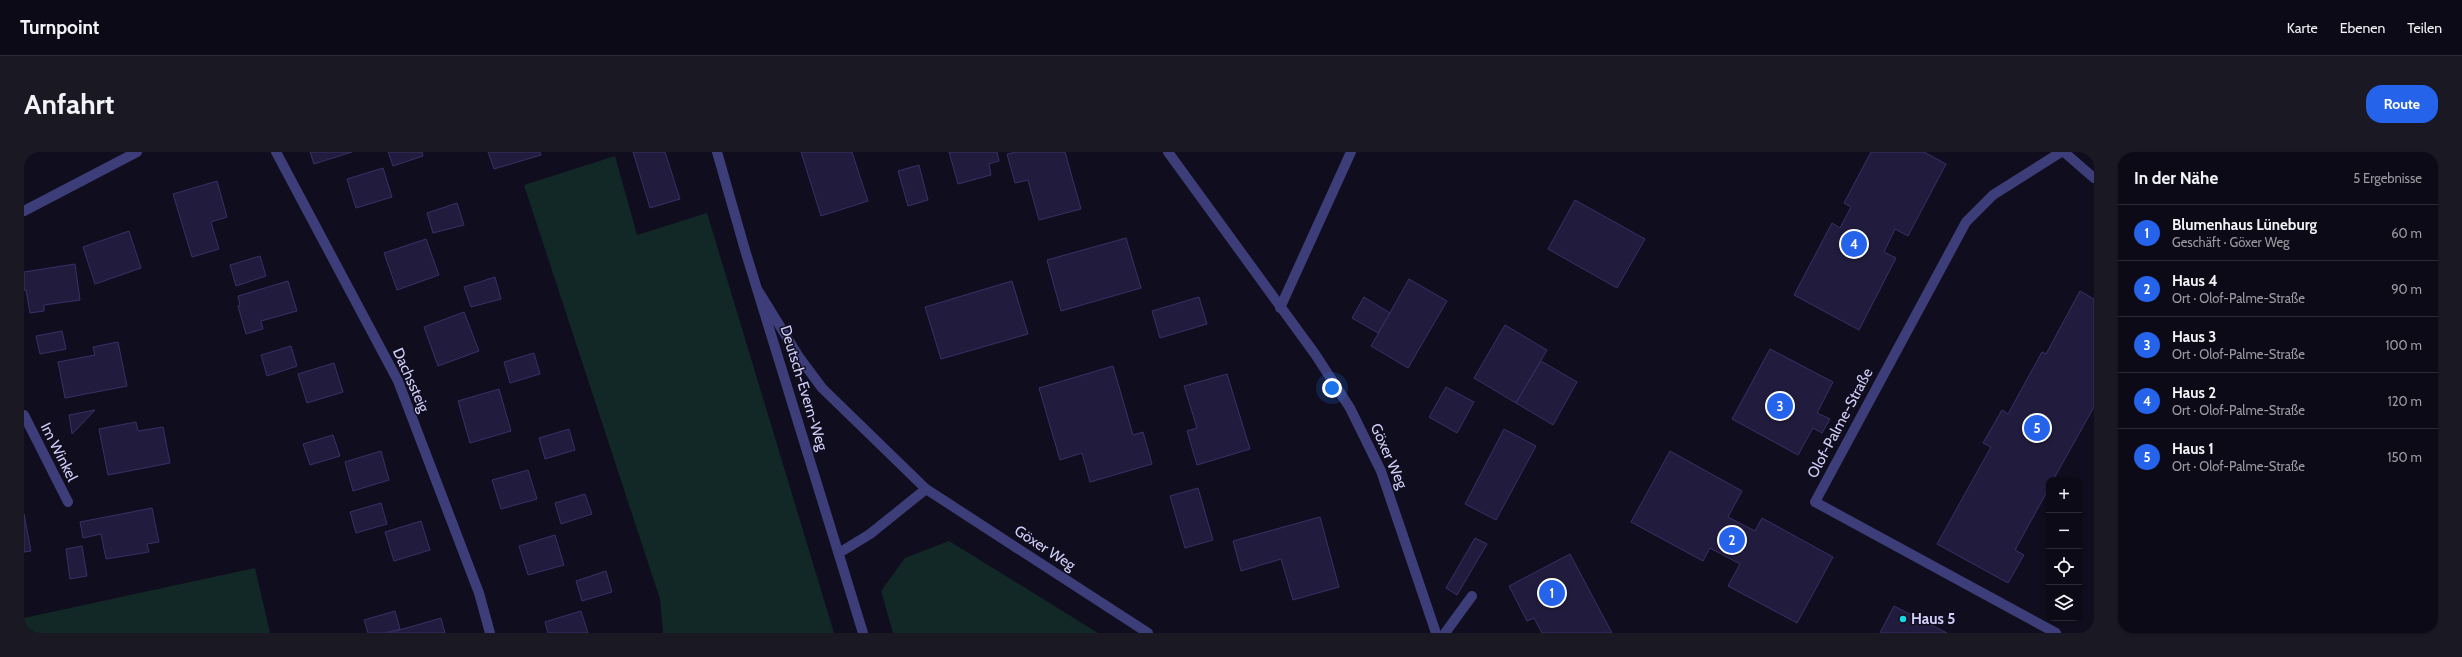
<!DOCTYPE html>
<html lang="de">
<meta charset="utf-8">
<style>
body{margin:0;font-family:Cabin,sans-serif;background:#1a1823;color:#f1f3f6}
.controls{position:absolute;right:12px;bottom:12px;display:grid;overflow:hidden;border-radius:8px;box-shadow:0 1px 3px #0004}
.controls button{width:36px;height:36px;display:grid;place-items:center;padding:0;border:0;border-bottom:1px solid #2c2b35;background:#0c0a16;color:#f1f3f6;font:20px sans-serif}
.you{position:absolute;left:1308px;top:236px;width:14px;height:14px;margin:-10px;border:3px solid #fff;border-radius:50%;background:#1a73e8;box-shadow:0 0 0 6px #1a73e833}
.badge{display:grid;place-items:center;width:26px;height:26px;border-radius:50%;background:#2563eb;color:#fff;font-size:13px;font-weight:700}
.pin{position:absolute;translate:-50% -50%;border:2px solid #fff;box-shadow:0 1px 4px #0006}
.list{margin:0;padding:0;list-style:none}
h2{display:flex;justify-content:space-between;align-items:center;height:52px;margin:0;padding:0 16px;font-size:17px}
h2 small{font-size:13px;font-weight:400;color:#9a9aa1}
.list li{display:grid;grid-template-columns:26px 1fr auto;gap:12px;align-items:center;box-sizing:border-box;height:56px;padding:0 16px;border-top:1px solid #2c2b35}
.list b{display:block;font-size:15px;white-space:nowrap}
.list p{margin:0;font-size:13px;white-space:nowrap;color:#9a9aa1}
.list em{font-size:13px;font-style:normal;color:#9a9aa1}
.icon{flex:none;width:22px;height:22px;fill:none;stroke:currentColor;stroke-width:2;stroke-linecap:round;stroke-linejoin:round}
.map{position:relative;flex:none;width:2070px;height:481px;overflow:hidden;border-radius:16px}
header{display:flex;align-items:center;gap:24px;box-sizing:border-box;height:56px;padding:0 20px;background:#0c0a16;border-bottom:1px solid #2c2b35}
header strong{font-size:19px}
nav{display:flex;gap:22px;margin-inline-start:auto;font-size:14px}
.intro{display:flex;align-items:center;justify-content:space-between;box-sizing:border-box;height:96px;padding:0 24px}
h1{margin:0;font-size:28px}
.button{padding:10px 18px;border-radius:16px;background:#2563eb;color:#fff;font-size:14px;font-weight:700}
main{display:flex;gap:24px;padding:0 24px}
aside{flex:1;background:#0c0a16;border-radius:16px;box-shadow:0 1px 3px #0004}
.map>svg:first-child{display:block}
.green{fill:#122826}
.building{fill:#211c3d;stroke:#383067}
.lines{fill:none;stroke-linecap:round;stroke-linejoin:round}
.minor{stroke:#3d3e79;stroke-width:10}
.poi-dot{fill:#14dae2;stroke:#100e1e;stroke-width:1.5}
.labels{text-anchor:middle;stroke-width:3;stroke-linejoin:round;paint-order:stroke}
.street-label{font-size:15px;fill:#d2d0fb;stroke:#100e1e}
.poi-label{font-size:15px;font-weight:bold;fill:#d2d0fb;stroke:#100e1e;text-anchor:start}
</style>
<header>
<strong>Turnpoint</strong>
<nav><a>Karte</a><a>Ebenen</a><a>Teilen</a></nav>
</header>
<div class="intro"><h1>Anfahrt</h1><a class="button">Route</a></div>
<main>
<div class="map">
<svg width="2070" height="481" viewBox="0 0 2070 481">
<rect width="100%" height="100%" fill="#100e1e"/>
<g class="green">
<path d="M 591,4 L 613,83 L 683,61 L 810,481 L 639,481 L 636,447 L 500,33 Z"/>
<path d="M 925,389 L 1074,481 L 869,481 L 857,439 L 881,406 Z"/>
<path d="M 231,416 L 246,481 L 0,481 L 0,466 Z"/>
</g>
<g class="building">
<path d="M 286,0 L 328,0 L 290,12 Z"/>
<path d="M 364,0 L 398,0 L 399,4 L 369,14 Z"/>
<path d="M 464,0 L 516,0 L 517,3 L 470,17 Z"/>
<path d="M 609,0 L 641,0 L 656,47 L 626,56 Z"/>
<path d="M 777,0 L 828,0 L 844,49 L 797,64 Z"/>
<path d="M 925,0 L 973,0 L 975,9 L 965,12 L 967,23 L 934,32 Z"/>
<path d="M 992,0 L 1041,0 L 1057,57 L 1015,68 L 1004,28 L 991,31 L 983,2 Z"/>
<path d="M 1847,0 L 1900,0 L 1922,12 L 1884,84 L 1871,77 L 1860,100 L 1872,106 L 1835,178 L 1770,143 L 1808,71 L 1816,76 L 1827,55 L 1820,51 Z"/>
<path d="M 895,13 L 904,48 L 884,54 L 874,19 Z"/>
<path d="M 359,16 L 368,45 L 332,56 L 323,27 Z"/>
<path d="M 193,29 L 203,65 L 187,70 L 195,97 L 168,105 L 149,42 Z"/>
<path d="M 1551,48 L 1621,87 L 1593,136 L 1524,97 Z"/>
<path d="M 433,51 L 440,73 L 409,81 L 403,61 Z"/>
<path d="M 105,79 L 117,116 L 71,132 L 59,95 Z"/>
<path d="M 1102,86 L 1117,136 L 1037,159 L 1023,108 Z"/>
<path d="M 402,87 L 415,123 L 373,138 L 360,101 Z"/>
<path d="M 236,104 L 242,124 L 212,134 L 206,113 Z"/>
<path d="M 51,112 L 56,148 L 20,153 L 20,159 L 6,161 L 2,138 L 0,138 L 0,120 Z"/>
<path d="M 471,125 L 477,147 L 447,155 L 440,135 Z"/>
<path d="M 1385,127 L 1423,149 L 1384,216 L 1347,194 Z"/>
<path d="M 264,129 L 273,159 L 237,169 L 239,177 L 222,182 L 214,154 L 216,153 L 214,144 Z"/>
<path d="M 988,129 L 1004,182 L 917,207 L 901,155 Z"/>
<path d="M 2056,139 L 2070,147 L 2070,255 L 2029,328 L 2025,328 L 2025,336 L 1991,398 L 2000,403 L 1984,431 L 1913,392 L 1967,295 L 1959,291 L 1978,258 L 1984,262 L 2018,200 L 2022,202 Z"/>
<path d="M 1175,145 L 1183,172 L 1136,186 L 1128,159 Z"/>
<path d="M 1340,145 L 1366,161 L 1354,181 L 1328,166 Z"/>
<path d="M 440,160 L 455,199 L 414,214 L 400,175 Z"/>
<path d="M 1481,173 L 1523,198 L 1492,251 L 1450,226 Z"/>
<path d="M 38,179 L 42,197 L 16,202 L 12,184 Z"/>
<path d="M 94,190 L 103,234 L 41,246 L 34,210 L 71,203 L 69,195 Z"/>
<path d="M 267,194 L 273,214 L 243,224 L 237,203 Z"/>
<path d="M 1746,197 L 1809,230 L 1793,261 L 1806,267 L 1798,281 L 1789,276 L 1774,303 L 1708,267 Z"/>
<path d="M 510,201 L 516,222 L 486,231 L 480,210 Z"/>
<path d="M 1517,209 L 1553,230 L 1529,273 L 1492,251 Z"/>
<path d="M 310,211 L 319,240 L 283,251 L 274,222 Z"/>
<path d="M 1089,214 L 1109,283 L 1119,280 L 1128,312 L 1066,330 L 1058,301 L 1036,308 L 1015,236 Z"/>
<path d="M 1203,222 L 1226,297 L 1173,313 L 1163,279 L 1173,276 L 1160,234 Z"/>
<path d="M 1422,235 L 1450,250 L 1433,281 L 1405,265 Z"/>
<path d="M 475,237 L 487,279 L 446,291 L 434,249 Z"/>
<path d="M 71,258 L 48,282 L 45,263 Z"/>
<path d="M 112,270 L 114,279 L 139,275 L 146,311 L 84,323 L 75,277 Z"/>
<path d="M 545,277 L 551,298 L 521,307 L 515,286 Z"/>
<path d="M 1480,277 L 1512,294 L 1472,368 L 1441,352 Z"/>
<path d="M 309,283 L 316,304 L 286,313 L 279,292 Z"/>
<path d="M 357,299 L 365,328 L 329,339 L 321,310 Z"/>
<path d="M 1646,299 L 1718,339 L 1704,365 L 1731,379 L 1738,366 L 1809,405 L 1773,471 L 1704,434 L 1716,412 L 1686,396 L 1679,409 L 1607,370 Z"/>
<path d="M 504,318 L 513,347 L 477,357 L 468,328 Z"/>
<path d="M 1174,336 L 1189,388 L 1161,396 L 1146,344 Z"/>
<path d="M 561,342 L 568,362 L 537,372 L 531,351 Z"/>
<path d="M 357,351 L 363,372 L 332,381 L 326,360 Z"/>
<path d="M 128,356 L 135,390 L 123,392 L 125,400 L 82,407 L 77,382 L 59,386 L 56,370 Z"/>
<path d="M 0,362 L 7,399 L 0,400 Z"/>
<path d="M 1296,365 L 1315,435 L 1269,448 L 1257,407 L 1217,419 L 1209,389 Z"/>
<path d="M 397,369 L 406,398 L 370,409 L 361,380 Z"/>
<path d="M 531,383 L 540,413 L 504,423 L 495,394 Z"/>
<path d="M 1451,386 L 1463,392 L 1433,443 L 1422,436 Z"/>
<path d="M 58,394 L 63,424 L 46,427 L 42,397 Z"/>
<path d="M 1546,402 L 1588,481 L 1518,481 L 1510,466 L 1503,469 L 1485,434 Z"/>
<path d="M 582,419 L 588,440 L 558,449 L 552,429 Z"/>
<path d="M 1870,454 L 1923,481 L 1856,481 Z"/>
<path d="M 371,459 L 376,477 L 361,481 L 344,481 L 340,468 Z"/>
<path d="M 557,459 L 564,481 L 524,481 L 521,470 Z"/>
<path d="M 417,466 L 421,481 L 365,481 L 407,469 Z"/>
</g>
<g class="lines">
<g class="minor">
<path d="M 252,0 L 374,229 L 455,441 L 466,481"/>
<path d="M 693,0 L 721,98 L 839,481"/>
<path d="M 1144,0 L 1291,202 L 1326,256 L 1357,319 L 1412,481"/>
<path d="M 2040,0 L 2070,26"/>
<path d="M 0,59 L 113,0"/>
<path d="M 735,140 L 775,205 L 798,236 L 902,337 L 1124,481"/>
<path d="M 1256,156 L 1327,0"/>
<path d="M 0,263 L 44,350"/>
<path d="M 815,401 L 846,382 L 902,337"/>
<path d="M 1421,481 L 1448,444"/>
<path d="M 2032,481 L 1791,350 L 1942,70 L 1969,43 L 2037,0"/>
</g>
</g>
<circle class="poi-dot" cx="1879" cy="467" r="4"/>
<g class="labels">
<g class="street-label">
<text transform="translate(387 228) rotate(66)" y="5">Dachssteig</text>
<text transform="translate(780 236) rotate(73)" y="5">Deutsch-Evern-Weg</text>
<text transform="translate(1816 271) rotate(-62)" y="5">Olof-Palme-Straße</text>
<text transform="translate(35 300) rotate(63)" y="5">Im Winkel</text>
<text transform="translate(1365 304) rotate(66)" y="5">Göxer Weg</text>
<text transform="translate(1021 396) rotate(33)" y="5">Göxer Weg</text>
</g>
<g class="poi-label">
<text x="1887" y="472">Haus 5</text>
</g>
</g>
</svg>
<div class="controls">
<button>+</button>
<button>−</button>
<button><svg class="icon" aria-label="locate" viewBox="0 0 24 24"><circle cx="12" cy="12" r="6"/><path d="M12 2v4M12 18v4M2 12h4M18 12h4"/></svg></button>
<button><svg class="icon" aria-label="layers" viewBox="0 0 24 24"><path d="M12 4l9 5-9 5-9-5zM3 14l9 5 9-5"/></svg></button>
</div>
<div class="you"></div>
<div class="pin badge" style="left:1528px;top:441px">1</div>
<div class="pin badge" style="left:1708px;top:388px">2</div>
<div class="pin badge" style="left:1756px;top:254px">3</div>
<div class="pin badge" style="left:1830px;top:92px">4</div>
<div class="pin badge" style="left:2013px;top:276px">5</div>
</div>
<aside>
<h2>In der Nähe<small>5 Ergebnisse</small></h2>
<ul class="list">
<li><span class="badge">1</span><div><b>Blumenhaus Lüneburg</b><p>Geschäft · Göxer Weg</p></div><em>60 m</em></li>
<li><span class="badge">2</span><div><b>Haus 4</b><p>Ort · Olof-Palme-Straße</p></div><em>90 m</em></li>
<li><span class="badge">3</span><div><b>Haus 3</b><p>Ort · Olof-Palme-Straße</p></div><em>100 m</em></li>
<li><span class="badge">4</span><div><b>Haus 2</b><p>Ort · Olof-Palme-Straße</p></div><em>120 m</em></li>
<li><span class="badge">5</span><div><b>Haus 1</b><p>Ort · Olof-Palme-Straße</p></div><em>150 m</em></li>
</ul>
</aside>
</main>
